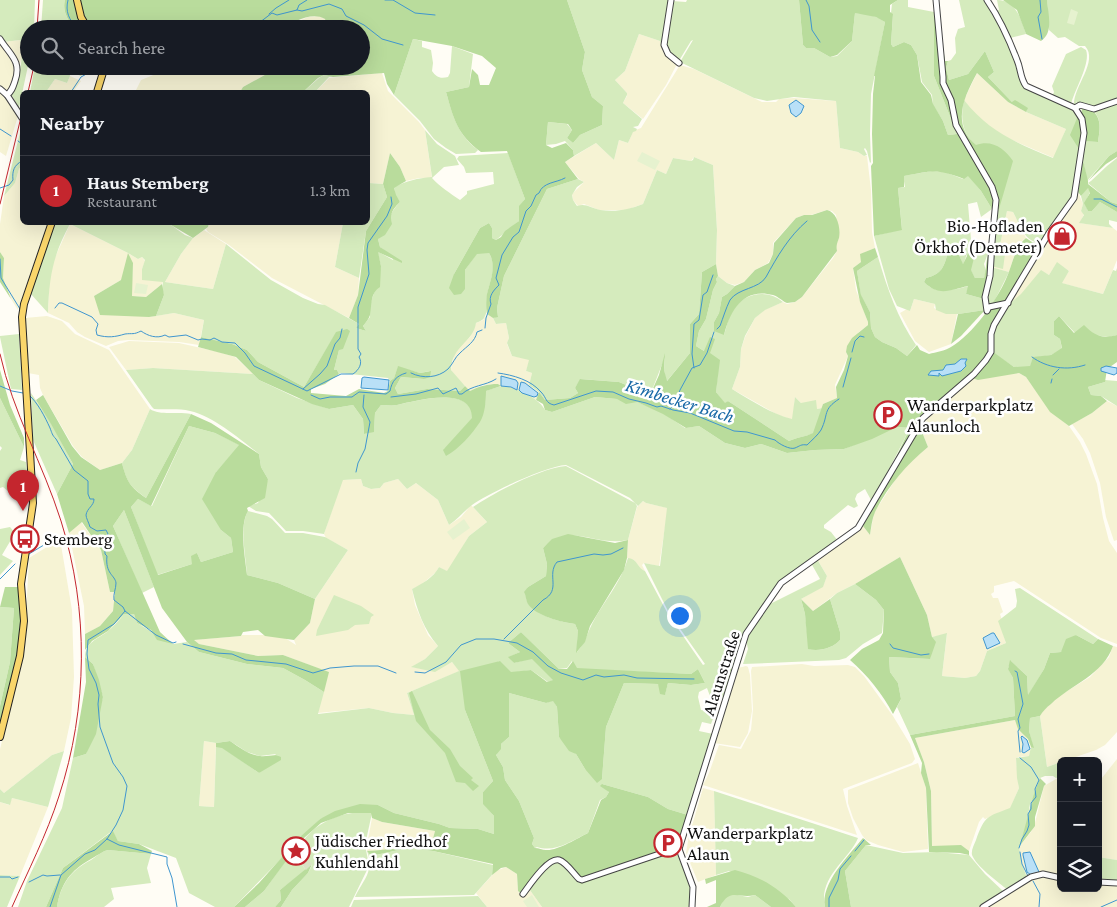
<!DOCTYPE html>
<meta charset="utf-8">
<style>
body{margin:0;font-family:"Crimson Pro",serif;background:#20242c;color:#f1f3f6}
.controls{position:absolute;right:15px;bottom:15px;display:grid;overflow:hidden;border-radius:8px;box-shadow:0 5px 20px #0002}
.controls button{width:45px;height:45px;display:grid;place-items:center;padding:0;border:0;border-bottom:1px solid #363941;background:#171b24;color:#f1f3f6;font:25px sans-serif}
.you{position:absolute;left:679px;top:615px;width:18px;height:18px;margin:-12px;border:4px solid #fff;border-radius:50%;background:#1a73e8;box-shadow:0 0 0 8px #1a73e833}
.badge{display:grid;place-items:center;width:32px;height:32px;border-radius:50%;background:#c4262e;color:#fff;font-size:16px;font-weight:700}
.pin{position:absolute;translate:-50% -41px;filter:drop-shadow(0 1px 2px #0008)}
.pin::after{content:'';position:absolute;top:26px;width:18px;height:15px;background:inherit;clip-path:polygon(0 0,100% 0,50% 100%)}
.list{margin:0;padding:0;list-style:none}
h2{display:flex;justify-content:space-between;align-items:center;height:65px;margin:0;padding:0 20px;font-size:21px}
h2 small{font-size:16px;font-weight:400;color:#9ea1a6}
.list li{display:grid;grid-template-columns:32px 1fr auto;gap:15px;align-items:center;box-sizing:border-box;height:70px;padding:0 20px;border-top:1px solid #363941}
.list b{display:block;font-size:19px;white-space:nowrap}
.list p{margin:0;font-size:16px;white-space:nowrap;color:#9ea1a6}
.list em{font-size:16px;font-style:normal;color:#9ea1a6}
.icon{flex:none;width:28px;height:28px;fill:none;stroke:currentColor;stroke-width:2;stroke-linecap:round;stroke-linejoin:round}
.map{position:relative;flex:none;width:1117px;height:907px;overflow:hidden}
.search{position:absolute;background:#171b24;box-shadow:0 5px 20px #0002;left:20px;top:20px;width:350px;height:55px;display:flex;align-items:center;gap:12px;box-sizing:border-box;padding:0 18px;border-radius:28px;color:#9ea1a6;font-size:19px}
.panel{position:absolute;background:#171b24;box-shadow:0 5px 20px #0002;left:20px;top:90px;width:350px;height:135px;border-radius:8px}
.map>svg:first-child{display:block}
.farmland{fill:#f6f3d4}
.green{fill:#d5ebbd;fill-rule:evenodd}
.forest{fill:#b9dc9c;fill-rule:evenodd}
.cemetery{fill:#d9e3c4}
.pitch{fill:#e6f2cf}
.water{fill:#b9e0f7;stroke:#3f96cf}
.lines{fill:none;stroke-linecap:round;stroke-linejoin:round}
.stream{stroke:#3f96cf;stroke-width:1}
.minor-casing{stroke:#444;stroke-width:7}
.major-casing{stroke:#222;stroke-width:8}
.minor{stroke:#fff;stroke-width:5}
.major{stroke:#f9d66b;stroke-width:6}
.rail{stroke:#c4262e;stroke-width:1}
.labels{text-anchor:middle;stroke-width:5;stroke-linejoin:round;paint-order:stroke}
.poi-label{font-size:18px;fill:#111;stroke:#fff;text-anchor:start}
.street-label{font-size:18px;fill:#111;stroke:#fff}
.water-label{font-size:19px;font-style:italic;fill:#1768a6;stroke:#fff}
</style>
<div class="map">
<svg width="1117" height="907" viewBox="0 0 1117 907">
<rect width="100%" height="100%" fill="#fffdf5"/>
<g class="farmland">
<path d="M 320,16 L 325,19 L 328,29 L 280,29 L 308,17 Z"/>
<path d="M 639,34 L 660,41 L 663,52 L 677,64 L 666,85 L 643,119 L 623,103 L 627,96 L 627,93 L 615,80 L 625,71 Z"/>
<path d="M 20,40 L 24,49 L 20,64 L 13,83 L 8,91 L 0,87 L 0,41 L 4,42 Z"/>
<path d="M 680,65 L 694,69 L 762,102 L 776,102 L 779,99 L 794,98 L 836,101 L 840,148 L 858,152 L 864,156 L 867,156 L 871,190 L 872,232 L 875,248 L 861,254 L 861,262 L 853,268 L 856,290 L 868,322 L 868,325 L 859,332 L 846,352 L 848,356 L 835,385 L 837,398 L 823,404 L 822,408 L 817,409 L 801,403 L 795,397 L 793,420 L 778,415 L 732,389 L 740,367 L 741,349 L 745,337 L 755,318 L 764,310 L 783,302 L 787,304 L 795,302 L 802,297 L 833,258 L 837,251 L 836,245 L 839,238 L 836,215 L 832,211 L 827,210 L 811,215 L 804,215 L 796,218 L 773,243 L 773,254 L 768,263 L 755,270 L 744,282 L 735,285 L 727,283 L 718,276 L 716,264 L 717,230 L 713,165 L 694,157 L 691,161 L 673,158 L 666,174 L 657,170 L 643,204 L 626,210 L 599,210 L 584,204 L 578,206 L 573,200 L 572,194 L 584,182 L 579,179 L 565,162 L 596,143 L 614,160 L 619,140 L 628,143 L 633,131 L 641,128 Z"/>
<path d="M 176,66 L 281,66 L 243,87 L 240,92 L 135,92 L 141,80 Z"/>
<path d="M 382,73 L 388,91 L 419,122 L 425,130 L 432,178 L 419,178 L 406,181 L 400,167 L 390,153 L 383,184 L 370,183 L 368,193 L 368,92 L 315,92 L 329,78 Z"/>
<path d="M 977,73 L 1008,102 L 1026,112 L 1066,129 L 1054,158 L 1005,137 L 987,125 L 970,109 L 964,100 Z"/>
<path d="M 70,76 L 81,81 L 73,92 L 46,92 L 55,79 L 67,83 Z"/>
<path d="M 0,92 L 11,105 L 18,116 L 6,156 L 0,152 Z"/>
<path d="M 22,165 L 22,222 L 48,223 L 18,310 L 11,299 L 3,278 L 4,258 L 0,252 L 0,224 L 4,196 L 15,183 L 19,169 Z"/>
<path d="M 1078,192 L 1083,204 L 1081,211 L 1084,214 L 1080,223 L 1113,228 L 1117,231 L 1117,260 L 1103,294 L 1061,283 L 1069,271 L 1057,263 L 1049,275 L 1041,271 L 1021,295 L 1009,304 L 1050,234 L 1074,200 Z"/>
<path d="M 1007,211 L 1013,212 L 1026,238 L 1018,244 L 1009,272 L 990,267 L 992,250 L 999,250 Z"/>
<path d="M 209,222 L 343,223 L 335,267 L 359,278 L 358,295 L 349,318 L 272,278 L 229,245 L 208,232 L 206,229 L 208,227 Z"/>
<path d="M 70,224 L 128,253 L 138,259 L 142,257 L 145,261 L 142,269 L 163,282 L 162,284 L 146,297 L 131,296 L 133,263 L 121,280 L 94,296 L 149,317 L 174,313 L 204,320 L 199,345 L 179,342 L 128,340 L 118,341 L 106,346 L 85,337 L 77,332 L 69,323 L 48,313 L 49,283 L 53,262 Z"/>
<path d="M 204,230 L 226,244 L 213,289 L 165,282 L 181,254 L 192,239 Z"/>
<path d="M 914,299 L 935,304 L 934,308 L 939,311 L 957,314 L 951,344 L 929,352 L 915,341 L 900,313 L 907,309 L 910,311 Z"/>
<path d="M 487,314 L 493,318 L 496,324 L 506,323 L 509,338 L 507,344 L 512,356 L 530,359 L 526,371 L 532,373 L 529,385 L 539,392 L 536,400 L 516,389 L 501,386 L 498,384 L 482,385 L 470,391 L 455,376 L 451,370 L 454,355 L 460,346 L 470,337 L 476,323 L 483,320 Z"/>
<path d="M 47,316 L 62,321 L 75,334 L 109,350 L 150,409 L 132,450 L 122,463 L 100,470 L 82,457 L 73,446 L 43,395 L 40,388 L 39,375 L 28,373 L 25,318 Z"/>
<path d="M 129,341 L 179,343 L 219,352 L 235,357 L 253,374 L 153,368 L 126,370 L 109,347 Z"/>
<path d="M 1019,373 L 1026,377 L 1050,411 L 1069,426 L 1080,442 L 1086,454 L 1097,484 L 1103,518 L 1109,541 L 1117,553 L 1117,644 L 1101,638 L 1014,581 L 994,586 L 994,592 L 991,594 L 993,598 L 998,598 L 1003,612 L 1000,614 L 1002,620 L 999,621 L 1006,643 L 987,651 L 980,671 L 976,676 L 965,678 L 942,676 L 947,634 L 932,637 L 927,615 L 900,557 L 855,584 L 837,593 L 813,611 L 801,599 L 823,586 L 827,576 L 817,559 L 863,526 L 870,535 L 874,513 L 897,477 L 912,460 L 928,447 L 922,432 L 924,420 L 972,377 Z"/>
<path d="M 1107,401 L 1117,406 L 1117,540 L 1114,541 L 1106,517 L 1100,483 L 1090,453 L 1083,439 L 1072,424 L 1092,413 Z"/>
<path d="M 361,479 L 363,486 L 371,489 L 380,488 L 384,483 L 398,479 L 407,489 L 416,483 L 438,500 L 449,525 L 461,517 L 471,505 L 487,522 L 469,536 L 448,572 L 439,567 L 436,572 L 421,585 L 412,589 L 415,605 L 428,635 L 438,646 L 425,659 L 412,667 L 435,671 L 452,662 L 460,671 L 407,693 L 414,715 L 393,713 L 369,708 L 318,713 L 328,672 L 283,655 L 258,656 L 199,644 L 193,640 L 241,636 L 242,635 L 263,635 L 285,638 L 296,645 L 294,640 L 310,623 L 315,599 L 348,550 L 326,538 L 324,534 L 342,480 Z"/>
<path d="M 643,501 L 646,503 L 668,508 L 659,566 L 644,563 L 642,565 L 645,571 L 641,569 L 634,560 L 627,558 L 628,540 L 637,507 Z"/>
<path d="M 81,522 L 101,550 L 110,592 L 116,592 L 113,611 L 100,626 L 85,634 L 84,606 L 69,533 Z"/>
<path d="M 60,539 L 72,610 L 74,677 L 71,718 L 64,751 L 52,755 L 4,793 L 0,789 L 0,749 L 21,665 L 25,634 L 29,558 Z"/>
<path d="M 1113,646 L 1117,647 L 1117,732 L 1105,745 L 1096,750 L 1047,767 L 1040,716 L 1042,712 L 1059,696 L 1090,677 L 1109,657 Z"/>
<path d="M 802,664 L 814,666 L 848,665 L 855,667 L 864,676 L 893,716 L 910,744 L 915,759 L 912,763 L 843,789 L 847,806 L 857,835 L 703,785 L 709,773 L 719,745 L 741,749 L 751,730 L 753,709 L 751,671 L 752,667 Z"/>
<path d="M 746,666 L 748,667 L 750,675 L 752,711 L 748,733 L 740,747 L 714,743 L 738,668 Z"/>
<path d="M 1015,720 L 1028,740 L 1031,749 L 1029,756 L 1018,757 L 1016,760 L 1019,788 L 1010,809 L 985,819 L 983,817 L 979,822 L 969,851 L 961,846 L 932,846 L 931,791 L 924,762 L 915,738 Z"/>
<path d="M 204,741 L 216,743 L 214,807 L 199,806 Z"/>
<path d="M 1117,759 L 1117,860 L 1098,857 L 1098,783 Z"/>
<path d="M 918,763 L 926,788 L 928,849 L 903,852 L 878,845 L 866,840 L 862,835 L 853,818 L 848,803 L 848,790 Z"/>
<path d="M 1061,776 L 1061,888 L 1098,888 L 1098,883 L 1117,884 L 1117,907 L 985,907 L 1027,878 L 1022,864 L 1019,847 L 1031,832 L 1035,823 L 1044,786 Z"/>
<path d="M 703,788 L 714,791 L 716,875 L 698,882 L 686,853 L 689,836 Z"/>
<path d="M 12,798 L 48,807 L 20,876 L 0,875 L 0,802 L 9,805 Z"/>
<path d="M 372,818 L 382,822 L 435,831 L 431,846 L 406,846 L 389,850 L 367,851 L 367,845 Z"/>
<path d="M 506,867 L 517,874 L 518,891 L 520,894 L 527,886 L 542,907 L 487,907 L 476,893 L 496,871 Z"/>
</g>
<g class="green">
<path d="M 0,0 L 35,0 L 34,29 L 29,29 L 29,61 L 19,108 L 11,94 C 19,82 25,54 20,40 L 4,42 L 0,36 Z"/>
<path d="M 43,0 L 65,0 C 62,11 68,20 74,29 L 41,29 Z"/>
<path d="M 567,0 L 668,0 L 669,1 L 663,45 L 665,53 L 661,47 L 660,41 L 639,34 L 625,71 L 615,80 L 627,93 L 627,95 L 623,103 L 642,119 L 638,126 L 633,127 L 637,129 L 636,131 L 633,132 L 628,143 L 619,140 L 614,160 L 596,143 L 574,156 L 573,150 L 565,141 L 556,144 L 546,145 L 548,122 L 567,124 L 572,130 L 567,138 L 573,143 L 580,135 L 602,125 L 603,106 L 592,97 L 582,70 L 585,52 Z"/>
<path d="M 687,0 L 799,0 L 803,45 L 806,48 L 814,48 L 830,57 L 837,56 L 852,41 L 855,13 C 864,13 878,16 885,22 L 871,94 L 870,134 L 871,162 L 870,163 L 867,151 L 865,148 L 864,149 L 867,155 L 864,156 L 858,152 L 840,148 L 836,101 L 794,97 L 767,101 L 754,98 L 680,62 L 693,40 L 691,41 L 680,59 L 678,60 L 673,57 L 666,45 L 672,1 L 686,2 Z"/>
<path d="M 898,0 L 908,0 L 908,7 L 934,12 L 934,76 L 957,134 L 948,135 L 943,121 L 933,105 L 932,95 L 922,82 L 917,55 L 911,45 L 904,42 L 893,47 L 891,44 L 893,15 L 891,13 L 892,4 Z"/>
<path d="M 959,0 L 986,0 L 1006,33 L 1022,82 L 1075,110 C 1083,124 1080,184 1072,199 C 1064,214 1051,229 1041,244 C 1023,240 1021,227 1013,212 L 1007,211 L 999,250 L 992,250 L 997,209 L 981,144 L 976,146 C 962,133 960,118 964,100 C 989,132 1017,143 1053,158 L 1066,129 L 1026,112 L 1027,108 L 1012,102 L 988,77 L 994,72 L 985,51 L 968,74 L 949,80 L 946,68 L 948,61 L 951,60 L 956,53 L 955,38 L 958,29 L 965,27 Z"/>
<path d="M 997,0 C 1016,0 1021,19 1026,34 L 1010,38 L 996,11 L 999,10 Z"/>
<path d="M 1047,0 L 1117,0 L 1117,100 L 1097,108 L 1077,104 L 1076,101 L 1076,105 L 1074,105 C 1073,87 1099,61 1085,46 L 1079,46 L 1065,37 L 1058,38 L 1049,30 Z"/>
<path d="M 413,39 L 422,41 L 422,47 L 431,50 L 433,63 L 432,71 C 436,77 440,79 448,77 L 450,73 L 452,46 L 473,54 L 469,87 L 446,92 C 453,116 457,134 478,150 L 475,153 L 456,154 L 446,148 L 434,139 L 420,121 L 394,95 Z"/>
<path d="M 1081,47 L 1086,50 C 1091,63 1075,89 1071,104 L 1052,97 L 1054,92 L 1052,86 L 1066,54 Z"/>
<path d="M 35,66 L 68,66 L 70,76 L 67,83 L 55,79 L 46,92 L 30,92 Z"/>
<path d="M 74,66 L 90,66 L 81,76 L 76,74 Z"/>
<path d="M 324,75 L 333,77 L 329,77 L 315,92 L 303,92 L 319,78 Z"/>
<path d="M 1117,101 L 1117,151 L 1109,156 L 1087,181 L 1083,159 L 1084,141 L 1098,142 C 1100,131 1102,117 1092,110 Z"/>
<path d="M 22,125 L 22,165 L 19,169 L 15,183 L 4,196 Z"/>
<path d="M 425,130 L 437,144 L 455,156 L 459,165 L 444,167 L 432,178 C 440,187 450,193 460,200 L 467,194 L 467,191 L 494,184 L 493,172 L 466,173 L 464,167 L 457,159 L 459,156 L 508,153 L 525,199 L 519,207 L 519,221 L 496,240 L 492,238 L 492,228 L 489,223 L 480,228 L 454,274 L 465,288 L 465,270 L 477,253 L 489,253 C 498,267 489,282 487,296 C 486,302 488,311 485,316 C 484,320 480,321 476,323 C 473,343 452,345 451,370 L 465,386 L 460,391 L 427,389 L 398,394 L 395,388 L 401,377 L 424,379 L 430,371 L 420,373 L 398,367 L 394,378 L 390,381 L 388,378 L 341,373 L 339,374 L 337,370 L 334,370 L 339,350 L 336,333 L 304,387 L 258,362 L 247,350 L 232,344 L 201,337 L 204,320 L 174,313 L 156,316 L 164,295 L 162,289 L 163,282 L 142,280 L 142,269 L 145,260 L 142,257 L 138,259 L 128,253 L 70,224 C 53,255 49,277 48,313 L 30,293 L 53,223 L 172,223 L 171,225 L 185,235 L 193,238 L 181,254 L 165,282 L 213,289 L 226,244 L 271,280 L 303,298 L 318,304 L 325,305 L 359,324 L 356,328 L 366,331 L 363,326 L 370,317 L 370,305 L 375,290 L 381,266 L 377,251 L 393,260 L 392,256 L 380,247 L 378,239 C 385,227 390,212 400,202 L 395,195 L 394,187 C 407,181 417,178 432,177 Z"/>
<path d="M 694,157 L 713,165 L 717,230 L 716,264 L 702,272 L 699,314 L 690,324 L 690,353 L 666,382 L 664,370 L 665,357 L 650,395 L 619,382 L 581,379 L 575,388 L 578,393 L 570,398 L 545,400 L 539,392 L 529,385 L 532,373 L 526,371 L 529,360 L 512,356 L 507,343 L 509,338 L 506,323 L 496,324 L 493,318 L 498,316 L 497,308 L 504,276 L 547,189 L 578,179 L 584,182 L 577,187 L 572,195 L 573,200 L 577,206 C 586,203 591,208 600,210 C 616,212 628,210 643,204 L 657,170 L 666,174 L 673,158 L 691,161 L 693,160 Z"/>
<path d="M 1117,158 L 1117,204 L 1111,202 L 1088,183 L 1091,181 L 1107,166 Z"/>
<path d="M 932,171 L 945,172 L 963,179 L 968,175 L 981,191 L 992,209 L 981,217 L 977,202 L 968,204 L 971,240 L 991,245 L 984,264 L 986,271 L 984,278 L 975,278 L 970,269 L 974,258 L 970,246 L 963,265 L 959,255 L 948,252 C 944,267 942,274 926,278 L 924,282 C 938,296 951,290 969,286 L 966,294 L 984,299 L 985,310 L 958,314 L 946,314 L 936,310 L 935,304 L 914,299 L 910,311 L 897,306 L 889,289 L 874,236 L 902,229 L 898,188 L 905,187 L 903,176 Z"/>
<path d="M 369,183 L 383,184 L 387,197 L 366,231 L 359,278 L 335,267 L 343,223 L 368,222 L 368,193 Z"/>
<path d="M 1088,187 L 1090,192 L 1085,203 L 1088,211 L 1092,211 L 1100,202 L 1117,212 L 1117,222 L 1109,220 L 1109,224 L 1113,228 L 1079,223 L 1084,215 L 1081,211 L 1083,204 L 1081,196 Z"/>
<path d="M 993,251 L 1005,254 L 1003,269 L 991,266 Z"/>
<path d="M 878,257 C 887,288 898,319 916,345 L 907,356 L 896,348 L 882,342 L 875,337 L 871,328 L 870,312 L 861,296 L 857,271 Z"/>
<path d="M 1057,262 L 1069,271 L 1062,283 L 1103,294 L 1113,270 L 1116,271 L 1117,268 L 1117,335 L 1110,337 L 1075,333 L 1059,316 L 1054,321 L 1054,335 L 1060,339 L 1062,349 L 1051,355 L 1033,358 L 1030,367 L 1014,367 L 993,353 L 992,332 L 1009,304 L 1021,294 L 1041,270 L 1049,275 Z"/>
<path d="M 991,267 L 1009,272 L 993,304 L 987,307 Z"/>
<path d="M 718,276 L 727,283 L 735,286 L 727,294 L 722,297 L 719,313 L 714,322 L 724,335 C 727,327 728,316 734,309 C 745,292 768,289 783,302 L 765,310 L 755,318 L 745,336 L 741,349 L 740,367 L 732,389 C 752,401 770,413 792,419 L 795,397 L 801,403 L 816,400 L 817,409 L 822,408 L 814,433 C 805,437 797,437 789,441 L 728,401 L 725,404 L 716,392 L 719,360 L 696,346 L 699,331 L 706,319 L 713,290 L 717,282 L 716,279 Z"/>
<path d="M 19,334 L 22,390 L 11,389 L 0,337 L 0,336 Z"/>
<path d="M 153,368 L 253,374 L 259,380 L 297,398 L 329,409 L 353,405 L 363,419 L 364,434 L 374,431 L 375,413 L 381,405 C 386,405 392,406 397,405 C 417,401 472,385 473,418 L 444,449 L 485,405 L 486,391 C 491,389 497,387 502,386 C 514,386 540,399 545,410 L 552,412 L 595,397 L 617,399 L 637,402 L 663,413 L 685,428 L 699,426 L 725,443 L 745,448 L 761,444 L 787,453 L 815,450 L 844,449 L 897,427 L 910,428 L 873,501 L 871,500 L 865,489 L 857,494 L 855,499 L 858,506 L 854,508 L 848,505 L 824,525 L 824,528 L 831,532 L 838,541 L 780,582 L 750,626 L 725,697 L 711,699 L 707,688 L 699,692 L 698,697 L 701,710 L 709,711 L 708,715 L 714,716 L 711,724 L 702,722 L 699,731 L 713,734 L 688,815 L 668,809 L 648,797 L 602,784 L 609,792 L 606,797 L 600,800 L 588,833 C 571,841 555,853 537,847 L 535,848 L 532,844 L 534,838 L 519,801 L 505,780 L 503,767 L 496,755 L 501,744 L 509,737 L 509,693 L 546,703 L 553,700 L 557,707 L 559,737 L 576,754 L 585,769 L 602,779 L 606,727 L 624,683 L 658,684 L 665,694 L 668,683 L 691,685 L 705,683 L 698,669 L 691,674 L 576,669 L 572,661 L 567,668 L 559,669 L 521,632 L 508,643 L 520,652 L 509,657 L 514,663 L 532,658 L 554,680 L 548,682 L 531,670 L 511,673 L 499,661 L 465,710 L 493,781 L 483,792 L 483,803 L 494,816 L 494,834 L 478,829 L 450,828 L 439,824 L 394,813 L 378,805 L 320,819 L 234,907 L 215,907 L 189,893 L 176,858 L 139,844 L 118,841 L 112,831 L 63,868 L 46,907 L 18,907 L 27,881 L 62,808 L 73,758 L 86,754 L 103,697 L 93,664 L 85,657 C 85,643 97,639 107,632 C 113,627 119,620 124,614 L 134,614 L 137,623 L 173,644 L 187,642 L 199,652 L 247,664 L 283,668 L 305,680 L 324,692 L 318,714 L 369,708 L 393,713 L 414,715 L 407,693 L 459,671 L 452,662 L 435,672 L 411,667 L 425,659 L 438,646 C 424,630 417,610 412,589 C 422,584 434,577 439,567 L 447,571 L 469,536 L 487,522 L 473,507 C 493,493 541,468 566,466 L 635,503 L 637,506 L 628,540 C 594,547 571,521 543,548 L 547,564 L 546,576 L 528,587 L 525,592 C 526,595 526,600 528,603 C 536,616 561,622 575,624 L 578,631 L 577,652 C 586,641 586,636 592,624 C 603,602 621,583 628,558 C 638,559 637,568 645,571 L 668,614 L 703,665 L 705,664 L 669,613 L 644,563 L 660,566 L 667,508 L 646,503 L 643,501 L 638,506 L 630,498 L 566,465 C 547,466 488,493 472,505 C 464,511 458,519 449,525 L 438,500 L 416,483 L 407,489 L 398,479 L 384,483 L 380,488 L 371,489 L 363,486 L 361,479 L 343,480 L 324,534 L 303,531 L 286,531 L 269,513 L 256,511 L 248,506 L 258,503 L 268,479 L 261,467 L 259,454 C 240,439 213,416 190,411 C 178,408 166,410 154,409 L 152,407 L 126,370 ZM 204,741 L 216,743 L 230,741 L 247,752 L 260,756 L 276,754 L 259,773 L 222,747 L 216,747 L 214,807 L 199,806 Z"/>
<path d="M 1105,380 L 1117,381 L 1117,406 L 1101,396 L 1091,395 L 1088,387 L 1105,382 Z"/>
<path d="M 31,393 L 51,423 L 73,464 L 57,494 L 33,440 Z"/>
<path d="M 0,398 L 24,447 L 20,460 L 26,462 L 27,473 L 22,472 L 23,488 L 9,492 L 3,487 L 0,488 L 0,451 L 2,448 L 0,446 Z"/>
<path d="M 150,409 C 160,416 178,411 191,414 L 146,498 C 130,486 127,483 122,463 L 132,450 Z"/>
<path d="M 189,426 L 215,433 L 240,445 L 216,472 L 221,530 L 231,538 L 233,552 L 201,562 L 197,553 L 192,564 L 157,575 L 131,507 L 138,499 L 152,506 Z"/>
<path d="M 124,510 L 154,587 L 142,593 L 113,526 Z"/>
<path d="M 248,511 L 267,516 L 272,519 L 285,533 L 303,533 L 325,537 L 348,550 L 315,599 L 278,583 L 247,575 C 246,558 239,526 248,511 Z"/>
<path d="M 10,527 L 15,533 L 2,555 L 13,561 L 0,575 L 0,529 Z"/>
<path d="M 817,559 L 827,576 L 823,587 L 801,599 L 805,614 L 809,649 C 819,652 833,648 840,640 L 840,632 L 830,599 L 837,593 L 855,584 L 876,600 L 884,610 L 882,633 L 863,644 L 846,658 L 839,660 L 743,664 L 748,649 L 746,640 L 750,631 L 769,604 L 772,603 L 820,579 L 811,563 Z"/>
<path d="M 1020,588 L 1098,639 L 1093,644 L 1076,635 L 1061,652 L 1050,653 L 1044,669 L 1028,696 L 1027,676 L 1011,661 L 1008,668 L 1013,678 L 1015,716 L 910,735 L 897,707 L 901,699 L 898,683 L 890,672 L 889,657 L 930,659 L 932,637 L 947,633 L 942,676 L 965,678 L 976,676 L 980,671 L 987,651 L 1006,643 L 998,621 L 1016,607 L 1017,601 L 1015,589 Z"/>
<path d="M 334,595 L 361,606 L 374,615 L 371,617 L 369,624 L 355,625 L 348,630 L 316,636 L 317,630 Z"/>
<path d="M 0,607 L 14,608 L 10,662 L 0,706 Z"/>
<path d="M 1040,716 L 1047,767 L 1061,762 L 1061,776 L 1056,778 L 1053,776 L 1045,776 L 1040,778 L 1036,788 L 1034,797 L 1030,804 L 1026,827 L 1019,847 L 1022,864 L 1027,878 L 1008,890 C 998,882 976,866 972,855 C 971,850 974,845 976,840 C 985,815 987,817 1010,808 L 1019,788 L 1017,778 L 1016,758 L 1029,756 L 1031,747 L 1033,747 L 1029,731 L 1030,718 Z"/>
<path d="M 64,751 L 48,807 L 12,798 L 10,805 L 0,802 L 0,789 L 4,793 L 52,755 Z"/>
<path d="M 714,791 L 858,838 C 849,860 818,877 825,907 L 796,907 L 789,899 L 729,871 L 716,875 Z"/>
<path d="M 360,812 L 372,813 L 365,845 L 369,865 L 367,870 L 349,907 L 281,907 L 292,890 L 308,873 L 312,865 L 299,848 C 311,825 335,814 360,812 Z"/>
<path d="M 866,845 L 903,853 L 937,852 L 969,855 L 985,874 L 1004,892 L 980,907 L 851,907 L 845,871 Z"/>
<path d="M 408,848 L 433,851 L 493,865 L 492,875 L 474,895 L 355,897 C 363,880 375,871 367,851 L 371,856 Z"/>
<path d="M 108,850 L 151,854 L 147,868 L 151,883 L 111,888 L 114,899 L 104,907 L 57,907 C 61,884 70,871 91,860 C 97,856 101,852 108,850 Z"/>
<path d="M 674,851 L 677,853 L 691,889 L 690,907 L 542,907 L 527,886 L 551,861 Z"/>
<path d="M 292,852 L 306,870 L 280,890 L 281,900 L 275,907 L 245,907 L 264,891 Z"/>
<path d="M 1098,857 L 1117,860 L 1117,882 L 1098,880 Z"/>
<path d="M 0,875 L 20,876 L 7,907 L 0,907 Z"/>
<path d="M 732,894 L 748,897 L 755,895 L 771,907 L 720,907 L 725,897 Z"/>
<path d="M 478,896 L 487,907 L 351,907 L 354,900 Z"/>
</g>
<g class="forest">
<path d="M 65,0 L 567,0 L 585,52 L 582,70 L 592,97 L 603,106 L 602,125 L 580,135 L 573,143 L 567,138 L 572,130 L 568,124 L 548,122 L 546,145 L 552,148 L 566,143 L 573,150 L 574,156 L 565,162 L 578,179 L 547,189 L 504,276 L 497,308 L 498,317 L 493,318 L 487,314 C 486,308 486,300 487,294 C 490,281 497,266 489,253 L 477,254 L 465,270 L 465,289 L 461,294 L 454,295 L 449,288 L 454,274 L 480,228 L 489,223 L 492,228 L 492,238 L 496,240 L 501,237 L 505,231 L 519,221 L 519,206 L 525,199 L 507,151 L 481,152 C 457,134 454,120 446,92 L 469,87 L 472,69 L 478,75 L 480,85 L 489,85 L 496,68 L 482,56 L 452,46 L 413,39 L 394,95 L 387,84 L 384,73 L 333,77 L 324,75 L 318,78 L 303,92 L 240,92 L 243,87 L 281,66 L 361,66 L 361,29 L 328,29 L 325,19 C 311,11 293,23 280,29 L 74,29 C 68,20 62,11 65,0 Z"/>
<path d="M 799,0 L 898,0 L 890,5 L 890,12 L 893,14 L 891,44 L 893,47 L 904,42 L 911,45 L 917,55 L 921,82 L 931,95 L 933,104 L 943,121 L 948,135 L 957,134 L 934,76 L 934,12 L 938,11 L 945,61 L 948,61 L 946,68 L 949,80 L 968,74 L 985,51 L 994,72 L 988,77 L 1012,102 L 1015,100 L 1028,108 L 1026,112 L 1008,102 L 977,73 C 964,97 951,124 976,145 C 992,139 1005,149 1013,161 L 999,209 L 992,209 L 981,191 L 968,176 L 964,179 C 936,168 932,171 904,176 L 904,187 L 898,188 L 902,230 L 874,236 L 871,166 L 873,163 L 872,134 L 873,94 L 875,76 L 874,76 L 885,22 L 876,17 L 855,13 L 852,41 L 837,55 L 830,57 L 814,48 L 806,48 L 803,45 Z"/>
<path d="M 1003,0 L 1047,0 C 1048,14 1054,32 1041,41 L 1026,34 L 1017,10 Z"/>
<path d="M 1082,107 C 1102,111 1101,125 1098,142 L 1082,141 L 1081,152 L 1070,135 L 1078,116 L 1086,133 C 1086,124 1080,115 1082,107 Z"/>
<path d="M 1117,151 L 1117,157 L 1106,164 L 1088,181 L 1088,184 L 1111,202 L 1117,204 L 1117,212 L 1100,202 L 1092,211 L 1088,211 L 1084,203 L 1090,193 L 1088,188 L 1081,196 L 1078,192 L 1083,160 L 1088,181 L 1109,156 Z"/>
<path d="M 390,153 L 400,167 L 406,181 L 394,188 L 396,195 L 400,202 C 393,209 389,214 392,224 L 385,235 L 378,239 L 380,247 L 402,261 L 402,263 L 378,252 L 381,266 L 380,287 C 370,293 372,305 370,315 C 369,319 366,322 363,326 L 366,331 L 356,328 L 359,324 L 349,318 L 358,295 L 366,231 L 387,197 L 383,184 Z"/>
<path d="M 827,210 C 837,212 841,228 839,238 C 837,244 836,245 837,251 L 802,297 L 795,302 L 787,303 C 782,301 779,297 773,295 C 743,287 730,311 724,335 L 714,331 L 714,322 L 719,313 L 722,297 L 727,294 L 735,286 L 744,282 L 755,270 L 769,263 L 773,254 L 774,243 L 796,218 L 804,215 L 812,215 Z"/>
<path d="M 172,223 L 172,222 L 209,223 L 208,227 L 193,238 L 171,225 Z"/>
<path d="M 1026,238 L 1032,242 L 1041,244 L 989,332 L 989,349 L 1014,367 L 1030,366 L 1033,357 L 1051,355 L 1062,348 L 1060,339 L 1054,335 L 1054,321 L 1059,316 L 1074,333 L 1084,325 C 1095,336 1102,339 1117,335 L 1117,362 L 1107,369 L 1105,382 L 1088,387 L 1091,395 L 1101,396 L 1107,401 L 1092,413 L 1069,426 L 1050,412 L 1026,377 L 1019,373 L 978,380 L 972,378 L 924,420 L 922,432 L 928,447 C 906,465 888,486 875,512 C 872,519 871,528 870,535 L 863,526 L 910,428 L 897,427 L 872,439 L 844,449 L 815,450 L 787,453 L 761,444 L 745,448 L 725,443 L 699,426 L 686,428 L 663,414 L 637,402 L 626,404 L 617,399 L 595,397 L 552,412 L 545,410 L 543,404 L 536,400 L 539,392 L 545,400 L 570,398 L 578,393 L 575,388 L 580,379 L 619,382 L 650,395 L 659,375 L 665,353 L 664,370 L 667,381 L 690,353 L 690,324 L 699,314 L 702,272 L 716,264 L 718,276 L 716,279 L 717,282 L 713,290 L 706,319 L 699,331 L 696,346 L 704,351 L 710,337 L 715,339 L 710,353 L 720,360 L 716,392 L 725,403 L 728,401 L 789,441 C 797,437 805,437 813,433 L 823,404 L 837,398 L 836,387 L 844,370 L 848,356 L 846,352 L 847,346 L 852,338 L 868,325 L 868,322 L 860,302 L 853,268 L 861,262 L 860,254 L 875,248 L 878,257 L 857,271 L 861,295 L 870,312 L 871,328 L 875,337 L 882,342 L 896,348 L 907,356 L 917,345 L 920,350 L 929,354 C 936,352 945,351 951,347 C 972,335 997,300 1006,279 C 1013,264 1014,248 1026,238 Z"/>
<path d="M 969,246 L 971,246 L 974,258 L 971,270 L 975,278 L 984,278 C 987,267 985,262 990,250 L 989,276 L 984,299 L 966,294 L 968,286 C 950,290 939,297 924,282 L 926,278 C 942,274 944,267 948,252 L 959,255 L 963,264 L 967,256 Z"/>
<path d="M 0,252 L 4,258 L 3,278 L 11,299 L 0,282 Z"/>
<path d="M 128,253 L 133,263 L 132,296 L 146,297 L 162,284 L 164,295 L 156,316 L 149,317 L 100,315 L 94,296 L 121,280 Z"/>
<path d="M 985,310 L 961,336 L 951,344 L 958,314 Z"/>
<path d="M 347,329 L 350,331 L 343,349 L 339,350 L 334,370 L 337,370 L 339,374 L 325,384 L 311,389 L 311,393 L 346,396 L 359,389 L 384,393 L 388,391 L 390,381 L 394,378 L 398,366 L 420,373 L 431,371 L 430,377 L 424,379 L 401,377 L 395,388 L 398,394 L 427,389 L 460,391 L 465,386 L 470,391 C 480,386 487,384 498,384 L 501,386 L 486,391 C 486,401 485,414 480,422 C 472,434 459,449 446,456 L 443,450 L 472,418 C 472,385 416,401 397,405 C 392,406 386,405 381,405 L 375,413 L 374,432 L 364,434 L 363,419 L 353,405 L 329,409 L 312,404 L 259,380 L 236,357 L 198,347 L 201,337 L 232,344 L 247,350 L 258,362 L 304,387 L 336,332 Z"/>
<path d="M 0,370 L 10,405 L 24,438 L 24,447 L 0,398 Z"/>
<path d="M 43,395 L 72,446 L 81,457 L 100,470 L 122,463 C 127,482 130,487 146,498 L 191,414 L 211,423 L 259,454 L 261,467 L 268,479 L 265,498 L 247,508 L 248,511 C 239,526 245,557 247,575 L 278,583 L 315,599 L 310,623 L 294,640 L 265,636 L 258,630 L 243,632 L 241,636 L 194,640 L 199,644 L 258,656 L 283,655 L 329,672 L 324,692 L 305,680 L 283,668 L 247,664 L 199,652 L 187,642 L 162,608 L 124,510 L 113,526 L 160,632 L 173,644 L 157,640 L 151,630 L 137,623 L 134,614 L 124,614 L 108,631 L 92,641 L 85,650 L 85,634 L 100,626 L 113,611 L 115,592 L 110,592 L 101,550 L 82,522 L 69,533 L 57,494 L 73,464 L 51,424 L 36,400 ZM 189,426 L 215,433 L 239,445 L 216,472 L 202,499 L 221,530 L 231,538 L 233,552 L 201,562 L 197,553 L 191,556 L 192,564 L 158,575 L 131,507 L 138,499 L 151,506 Z"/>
<path d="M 568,534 L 615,543 L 628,540 L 627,558 L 624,570 L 590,626 L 585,642 L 576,653 L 578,631 L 575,624 C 561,622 536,616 528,604 C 526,601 526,595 524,592 L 528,587 L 546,576 L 547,564 L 543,548 L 552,539 Z"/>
<path d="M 900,557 L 927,615 L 932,637 L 936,642 L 930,659 L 889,657 L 890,672 L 898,683 L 901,699 L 893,714 C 882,693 868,676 850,660 L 862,649 L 879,640 L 883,633 L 884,610 L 876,600 L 855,584 Z"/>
<path d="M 5,587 L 18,587 L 26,601 L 21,612 L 17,660 L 0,727 L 0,706 L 10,662 L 14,608 L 0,607 Z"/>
<path d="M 801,599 L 813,611 L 830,599 L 840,632 L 840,640 C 833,648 819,652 808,649 L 805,614 Z"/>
<path d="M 521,632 L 559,669 L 567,669 L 573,661 L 577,668 L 691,674 L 698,669 L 705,683 L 691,685 L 668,683 L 665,695 L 660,694 L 658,684 L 624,683 L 606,727 L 602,779 L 597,783 L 585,769 L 576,754 L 569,751 L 559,737 L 557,707 L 553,701 L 546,703 L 509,693 L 509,737 L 501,744 L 501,749 L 496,755 L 503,767 L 505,780 L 519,801 L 534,838 L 532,844 L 535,848 C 539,848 542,850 546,850 C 557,851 578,838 588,833 L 601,800 L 606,797 L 609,792 L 600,786 L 602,784 L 648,797 L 668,809 L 688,815 L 678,849 L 674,851 L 581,884 L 561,863 L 551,861 L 521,894 L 518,891 L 517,874 L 506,867 L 501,868 L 492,875 L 493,864 L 433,851 L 408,848 L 371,856 L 367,851 C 389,850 409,846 431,846 L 435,831 L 382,822 L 372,818 L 371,813 L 348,813 L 321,823 L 304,838 L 299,848 L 292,853 L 264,891 L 245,907 L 234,907 L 259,883 L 300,837 L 320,819 L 335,811 L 360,804 L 378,805 L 394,813 L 439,824 L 450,828 L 478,829 L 494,834 L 494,816 L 483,804 L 483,792 L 493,781 L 465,710 L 460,671 L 500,661 L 511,672 L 531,670 L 547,682 L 553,680 L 532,659 L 514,663 L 508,657 L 520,652 L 508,643 Z"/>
<path d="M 1076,635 L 1093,644 L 1098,639 L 1113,646 C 1103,675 1072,684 1051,704 C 1046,708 1043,711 1040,716 L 1030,718 L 1029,731 L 1034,748 L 1031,747 L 1028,739 L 1018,729 L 1015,720 L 915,738 L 924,762 L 931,791 L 932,846 L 961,845 L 969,851 L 969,855 L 960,853 L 929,852 L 926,788 L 921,773 L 922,763 L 910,735 L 1015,716 L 1013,678 L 1008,669 L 1010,660 L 1027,676 L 1028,695 L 1044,669 L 1050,653 L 1061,652 L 1066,639 Z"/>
<path d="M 85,657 L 93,664 L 99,680 L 103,697 L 96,734 L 86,754 L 73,758 L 86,682 Z"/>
<path d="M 412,691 L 430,730 L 450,749 L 460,766 L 473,778 L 471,780 L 479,786 L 473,791 L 465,783 L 456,782 L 445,753 L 416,721 L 409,693 Z"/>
<path d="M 230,741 C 239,747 249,755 260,756 C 269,757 274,753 281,757 L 281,760 L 259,773 L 222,748 L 216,747 L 216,743 Z"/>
<path d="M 1040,778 L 1046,784 L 1044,786 L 1035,817 L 1035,826 L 1019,847 C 1027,824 1030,801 1040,778 Z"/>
<path d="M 113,831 L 118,841 L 139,844 L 152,851 L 151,854 L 108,850 C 101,852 97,856 91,859 C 70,871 61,883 57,907 L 46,907 L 63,868 Z"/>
<path d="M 863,838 L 871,845 L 866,845 L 845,871 L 851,907 L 825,907 C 820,884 849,855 863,838 Z"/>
<path d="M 312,864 L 308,873 L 292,890 L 281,907 L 275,907 L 281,900 L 280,890 Z"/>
<path d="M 735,870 C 759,876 780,888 796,907 L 771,907 L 755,895 C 738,899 730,887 720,907 L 707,907 L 716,903 L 716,880 L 706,884 L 705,879 Z"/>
</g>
<path class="cemetery" d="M 299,848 L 312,864 L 306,870 L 292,852 Z"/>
<g class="pitch">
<path d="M 1071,9 L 1078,12 L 1074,25 L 1067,23 Z"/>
<path d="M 642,152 L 660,161 L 655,170 L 637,161 Z"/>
<path d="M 136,283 L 148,285 L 146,294 L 134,293 Z"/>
<path d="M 464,519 L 470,528 L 453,540 L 447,532 Z"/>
<path d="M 532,895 L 539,907 L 527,907 L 523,901 Z"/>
</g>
<g class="water">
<path d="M 796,100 L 804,106 L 801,113 L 796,117 L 791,113 L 789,105 Z"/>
<path d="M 961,359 L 967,359 L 965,363 L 966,366 L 961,371 L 942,376 L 939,373 L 939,376 L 928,375 L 931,371 L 943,370 L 946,365 L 955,364 Z"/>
<path d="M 1106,366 L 1117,368 L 1117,373 L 1114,375 L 1101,371 L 1101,368 Z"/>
<path d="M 501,376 L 516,380 L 518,383 L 517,390 L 511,387 L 501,386 Z"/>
<path d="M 364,377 L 389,380 L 388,390 L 361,388 L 362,378 Z"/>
<path d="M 521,382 L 525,383 L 538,393 L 537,396 L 534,397 L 522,393 L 519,390 Z"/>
<path d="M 992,633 L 994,633 L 1000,643 L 987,649 L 983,638 Z"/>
<path d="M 1022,736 L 1027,740 L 1030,749 L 1024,753 L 1022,752 L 1023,744 L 1021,737 Z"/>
<path d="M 1030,852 L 1039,872 L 1031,875 L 1027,872 L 1023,855 L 1023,853 Z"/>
</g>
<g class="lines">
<g class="stream">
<path d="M 68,0 C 65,12 69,19 77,29"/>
<path d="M 385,0 L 393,0 L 415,13 L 435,15"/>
<path d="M 806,0 L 809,6 L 812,30 L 820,42"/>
<path d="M 1040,0 L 1041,12 L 1038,17 L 1042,39"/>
<path d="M 297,10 L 302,11 L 329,4 L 342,9 L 346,16 L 364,25 L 382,39 L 403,45"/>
<path d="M 269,14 L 276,8 L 289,0"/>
<path d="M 251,29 L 272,13 L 277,15 L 297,10 L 299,5 L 307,0"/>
<path d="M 71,92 L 81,77 L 90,72 L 93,66"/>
<path d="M 0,129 L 11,136"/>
<path d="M 18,141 L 22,144"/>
<path d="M 0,188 L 9,185 L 13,180 C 12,171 14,165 22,161"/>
<path d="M 1094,199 L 1101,199 L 1117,207"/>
<path d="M 0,259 L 1,278 L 20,309"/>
<path d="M 55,308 L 59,303 L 62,303 L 92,317 L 98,324 L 96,330 L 97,335 C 108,338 115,337 125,334 C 133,333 133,335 141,331 C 148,336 157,339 165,335 L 169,337 L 186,335 L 198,340 L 202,339 L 210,340 L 214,338 L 222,342 L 235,343 L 245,353 L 254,366 L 307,391 L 341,374 L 353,374 C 359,370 363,363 359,357 L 361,354 L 358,349 L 358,307 L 369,274 L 367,250 L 368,243 L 387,216 L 392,204 L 391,197"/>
<path d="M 485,328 L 486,318 L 491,304 C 488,296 494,290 499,285 L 496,278 L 502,255 L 513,237 L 519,232 L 526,211 L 531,206 L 536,195 L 539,193 C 543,182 556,183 565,178"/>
<path d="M 717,329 L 720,326 C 723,318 726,308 730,300 C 738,288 759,289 766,277 C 777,257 789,236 807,221"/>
<path d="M 852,352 L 855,341 L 860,336 L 864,337"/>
<path d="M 1032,357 C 1047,368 1067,371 1085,365"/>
<path d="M 694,368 L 692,354 L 694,324 L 699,320 L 703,295 L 707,292 L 713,275"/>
<path d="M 411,373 C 423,379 438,378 448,369 C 453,364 455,357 460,353 C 467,346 475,342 477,332 L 482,330"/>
<path d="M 498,373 C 513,375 531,380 541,392 C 547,398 545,403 554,405 L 596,391 L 613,392 L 629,399 L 646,403 L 657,407 L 661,406 L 673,410 L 690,413 L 734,431 L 747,432 L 775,440 C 779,444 790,450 795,448 C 800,446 801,444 807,445 C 812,440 818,435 821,430 C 829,414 822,410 839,399"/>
<path d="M 1053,375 L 1059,369"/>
<path d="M 1051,383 L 1052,379"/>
<path d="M 0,386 L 12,391 L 23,393"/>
<path d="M 843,387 L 851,358"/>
<path d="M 303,389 L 320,374 L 327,366 L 335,344 L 340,338 L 342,329"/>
<path d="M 29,395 C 38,403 45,417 50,428 C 52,433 52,435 56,439 L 74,470 L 88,481 L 88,494 L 90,499 L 94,499 C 94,506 87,508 86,515 C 86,518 89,523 90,527 L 97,531 L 106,530 L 108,534 L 105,541 L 105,554 L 107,556 C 105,574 115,575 116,583 C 116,589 113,594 114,600 L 123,607 L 125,611 L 114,624 L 88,640 L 87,654 L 89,669 L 96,683 L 99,695 L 98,704 L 100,727 L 113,763 L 123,777 L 127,786 L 123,810 L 116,825 L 107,839 L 95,850 L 85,854 L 61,875 L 50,907"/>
<path d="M 311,395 L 320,399 L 330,397 L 352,397 L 359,392 L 386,394 L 390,391 C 392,381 396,376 406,373"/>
<path d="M 391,397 L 416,394 L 438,388 L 443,394 L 456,388 L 459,394 L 462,394 C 472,385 485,386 496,379"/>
<path d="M 670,409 L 674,405 L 672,402 L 674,397 L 678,396 L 680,390 L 692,368 L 700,365 L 707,353 L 714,332"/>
<path d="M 356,472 L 358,463 L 365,449 L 370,422 L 363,407 L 364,395"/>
<path d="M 29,554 L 57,537"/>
<path d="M 0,579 L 15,564"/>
<path d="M 125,611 L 156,635 L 173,643 L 176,642"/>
<path d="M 504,639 L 543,600 C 562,590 546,575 557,562 L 594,554 L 603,555 L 611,554 L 623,548"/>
<path d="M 183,644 L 216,653 L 232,654 L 246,660 L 286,664 L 313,673 L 330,668 L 354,666 L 378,666 L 396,673"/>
<path d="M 890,644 L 893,648 L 921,655 L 929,654"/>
<path d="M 1015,671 L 1017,672 L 1023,704 L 1018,719 L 1020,728 L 1018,731 L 1020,752"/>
<path d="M 415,672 L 425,673 L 446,662 L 461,645 L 476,639 L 494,639 L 517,643 L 533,652 L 548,666 L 561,673 L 583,680 L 596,675 L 604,677 L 624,675 L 637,678 L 694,679"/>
<path d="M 107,839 L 119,845 L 167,857 L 167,864 L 172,878 L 177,907"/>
<path d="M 1019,848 L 1022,839 L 1027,831 L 1029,825 L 1028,814 L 1031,809 L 1031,803 L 1036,797 L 1035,789 L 1039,780 L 1031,767 L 1020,758"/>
<path d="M 855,851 L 864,840"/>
<path d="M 1020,852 L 1022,864 L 1028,876"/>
<path d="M 0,877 L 10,877 L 12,879 L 18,877"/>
<path d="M 1033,881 L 1040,894 L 1039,907"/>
<path d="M 29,882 L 43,875 L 47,876 L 60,875"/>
<path d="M 829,907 L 829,898 L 838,880 L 840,869 L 851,856"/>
<path d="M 1101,907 L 1117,900"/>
</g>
<g class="minor-casing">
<g id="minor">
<path d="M 671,0 L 664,45 L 668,54 L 679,63"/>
<path d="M 936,0 L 943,77 L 943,83 L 951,100 L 956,125 L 992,187 L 996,200 L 992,242 L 990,276 L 985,297 L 987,311 L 989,307 L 1008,303"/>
<path d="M 0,39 C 10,55 22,61 15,81 C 13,87 12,91 7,95"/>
<path d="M 0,89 L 7,95 L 22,118"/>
<path d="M 1075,108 L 1080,105 L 1094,109 L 1117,101"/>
<path d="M 1098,882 L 1117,883"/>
<path d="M 523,894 C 529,886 548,857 559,860 C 566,862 574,874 579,879 L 582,880 L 674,849 L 679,849"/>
<path d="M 692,907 L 693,887 L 679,849 L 746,634 L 781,583 L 858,528 L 923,418 L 974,374 L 986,360 L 991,352 L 991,334 L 994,325 L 1049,233 L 1074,198 L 1084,133 L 1082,119 L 1075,108 L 1026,86 C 1020,78 1021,69 1017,60 C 1009,39 1000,19 987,0"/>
<path d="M 983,907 L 1031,877 L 1043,874 L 1061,878"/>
</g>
</g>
<g class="major-casing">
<g id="major">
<path d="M 77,0 L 81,17 L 88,29"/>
<path d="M 97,92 L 105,66"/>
<path d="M 0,737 L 20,656 L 24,621 L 21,584 L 33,503 L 22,317 L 24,304 L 52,222"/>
</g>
</g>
<use href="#minor" class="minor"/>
<use href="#major" class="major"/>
<g class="rail">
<path d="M 37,29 L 39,0"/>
<path d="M 28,92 L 34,66"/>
<path d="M 0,204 L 22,113"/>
<path d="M 0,354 C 13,413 43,464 61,521 C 89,610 88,708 59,796 C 47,834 28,871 12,907"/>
</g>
</g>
<defs>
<g id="shop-ring" transform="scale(1.4375)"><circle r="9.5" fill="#fff" stroke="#c4262e" stroke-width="1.5"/><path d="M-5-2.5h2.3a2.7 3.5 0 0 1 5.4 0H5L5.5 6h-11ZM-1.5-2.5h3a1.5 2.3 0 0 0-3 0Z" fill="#c4262e"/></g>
<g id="parking-ring" transform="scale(1.4375)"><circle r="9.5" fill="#fff" stroke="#c4262e" stroke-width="1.5"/><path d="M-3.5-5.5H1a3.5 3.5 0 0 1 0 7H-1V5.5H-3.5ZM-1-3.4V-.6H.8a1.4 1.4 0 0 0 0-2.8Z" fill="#c4262e"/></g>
<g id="bus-ring" transform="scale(1.4375)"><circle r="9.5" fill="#fff" stroke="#c4262e" stroke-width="1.5"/><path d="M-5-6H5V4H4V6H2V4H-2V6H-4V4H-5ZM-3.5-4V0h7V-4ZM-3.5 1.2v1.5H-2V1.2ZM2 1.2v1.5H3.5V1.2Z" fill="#c4262e"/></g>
<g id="sight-ring" transform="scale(1.4375)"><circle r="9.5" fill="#fff" stroke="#c4262e" stroke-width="1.5"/><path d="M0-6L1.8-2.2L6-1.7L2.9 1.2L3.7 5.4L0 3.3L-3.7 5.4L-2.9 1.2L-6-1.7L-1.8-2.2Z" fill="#c4262e"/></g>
</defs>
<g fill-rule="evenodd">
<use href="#shop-ring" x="1062" y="236"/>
<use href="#parking-ring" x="888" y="415"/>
<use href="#bus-ring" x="25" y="539"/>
<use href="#parking-ring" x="668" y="843"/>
<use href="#sight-ring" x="296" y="851"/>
</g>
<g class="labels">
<g class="poi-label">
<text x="1043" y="232" text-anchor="end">Bio-Hofladen<tspan x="1043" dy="21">Örkhof (Demeter)</tspan></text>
<text x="907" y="411">Wanderparkplatz<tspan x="907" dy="21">Alaunloch</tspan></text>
<text x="44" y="545">Stemberg</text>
<text x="687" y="839">Wanderparkplatz<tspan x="687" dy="21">Alaun</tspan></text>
<text x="315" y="847">Jüdischer Friedhof<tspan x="315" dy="21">Kuhlendahl</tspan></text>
</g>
<g class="street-label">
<text transform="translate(721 673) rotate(-72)" y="6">Alaunstraße</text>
</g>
<g class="water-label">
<text transform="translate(680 400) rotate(17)" y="7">Kimbecker Bach</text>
</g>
</g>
</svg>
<div class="controls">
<button>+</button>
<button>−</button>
<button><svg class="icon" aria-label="layers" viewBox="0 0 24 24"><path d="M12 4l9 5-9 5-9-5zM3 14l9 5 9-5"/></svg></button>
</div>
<div class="you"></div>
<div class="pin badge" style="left:23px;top:511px">1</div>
<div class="search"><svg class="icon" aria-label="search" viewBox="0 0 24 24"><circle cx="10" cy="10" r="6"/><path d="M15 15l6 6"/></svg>Search here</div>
<section class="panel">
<h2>Nearby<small></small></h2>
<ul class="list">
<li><span class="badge">1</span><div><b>Haus Stemberg</b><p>Restaurant</p></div><em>1.3 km</em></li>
</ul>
</section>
</div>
